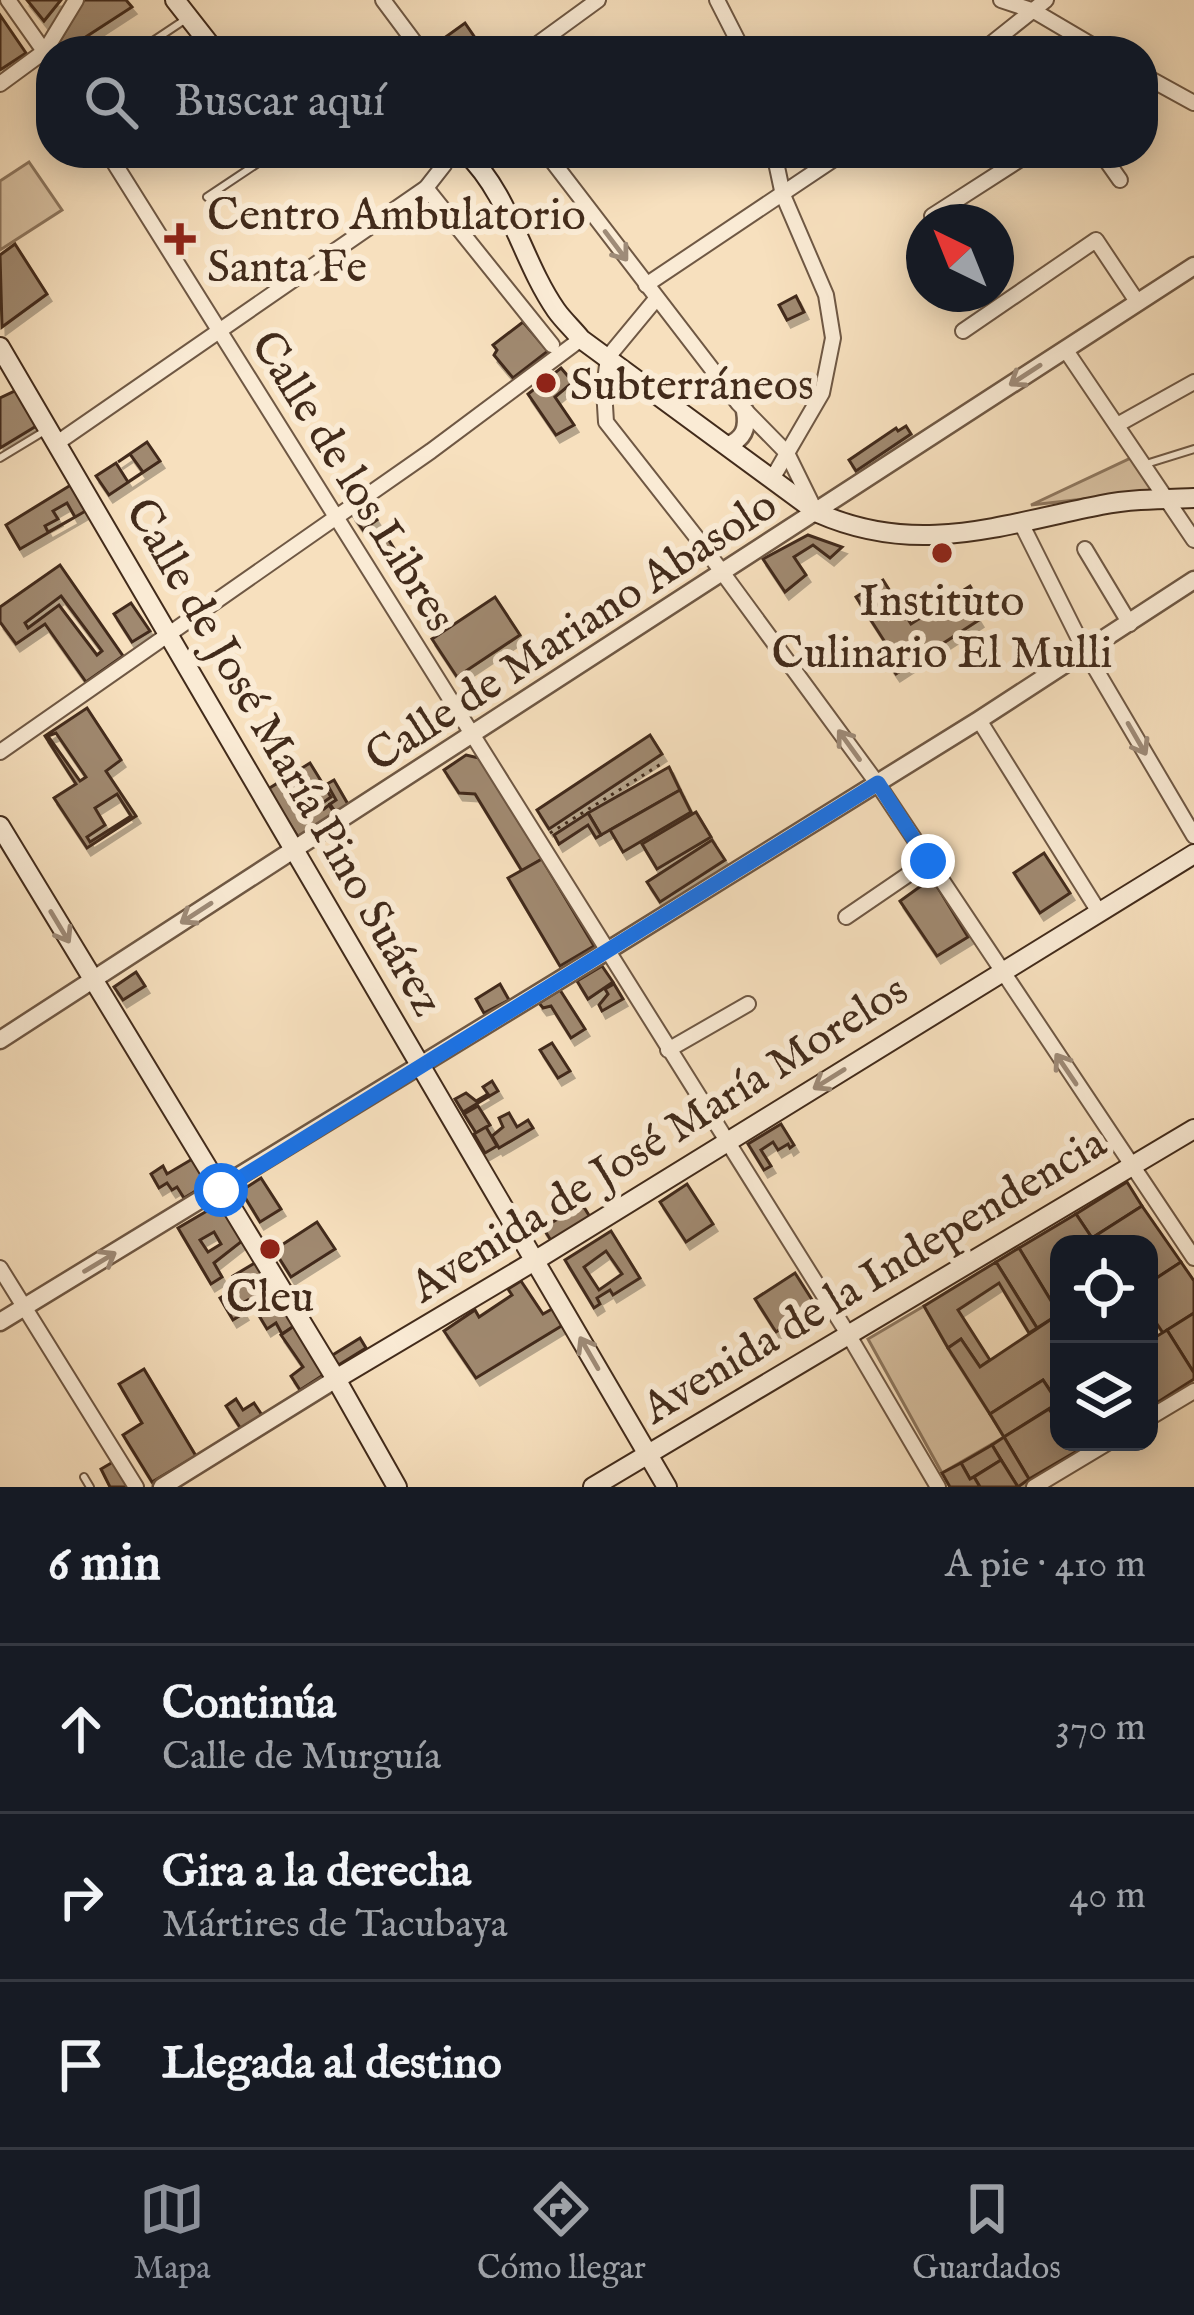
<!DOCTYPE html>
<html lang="es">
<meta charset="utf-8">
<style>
body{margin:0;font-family:"IM FELL English",serif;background:#20242c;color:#f1f3f6}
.controls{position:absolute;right:36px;bottom:36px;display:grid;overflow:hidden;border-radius:24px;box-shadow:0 6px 30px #0003}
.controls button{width:108px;height:108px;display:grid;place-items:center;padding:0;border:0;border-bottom:3px solid #363941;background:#171b24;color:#f1f3f6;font:60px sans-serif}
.compass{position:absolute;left:906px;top:204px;width:108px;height:108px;border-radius:50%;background:#171b24;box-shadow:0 6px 30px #0003;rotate:317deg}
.stop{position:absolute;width:36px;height:36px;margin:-27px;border:9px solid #1a73e8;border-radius:50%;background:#fff}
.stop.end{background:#1a73e8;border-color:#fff;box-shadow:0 3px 12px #0008}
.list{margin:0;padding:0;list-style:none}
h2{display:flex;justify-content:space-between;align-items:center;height:156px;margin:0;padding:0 48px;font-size:51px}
h2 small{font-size:39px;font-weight:400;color:#9ea1a6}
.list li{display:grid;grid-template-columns:78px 1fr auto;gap:36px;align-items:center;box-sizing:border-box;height:168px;padding:0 48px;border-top:3px solid #363941}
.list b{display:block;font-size:45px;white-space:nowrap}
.list p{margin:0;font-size:39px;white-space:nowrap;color:#9ea1a6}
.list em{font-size:39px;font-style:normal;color:#9ea1a6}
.icon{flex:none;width:66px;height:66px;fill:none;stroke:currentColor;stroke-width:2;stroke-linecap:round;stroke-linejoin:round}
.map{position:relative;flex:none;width:1194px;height:1487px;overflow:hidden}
.search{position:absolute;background:#171b24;box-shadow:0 6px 30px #0003;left:36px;right:36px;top:36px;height:132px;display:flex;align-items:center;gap:30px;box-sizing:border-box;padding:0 42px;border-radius:48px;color:#9ea1a6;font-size:45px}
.sheet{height:660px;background:#171b24}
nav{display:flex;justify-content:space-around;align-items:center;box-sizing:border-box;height:168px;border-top:3px solid #363941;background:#171b24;font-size:33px;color:#9ea1a6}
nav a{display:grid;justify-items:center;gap:6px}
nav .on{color:#8c9099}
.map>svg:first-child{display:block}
.green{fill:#d8c1a2;stroke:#8d765e;stroke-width:3}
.building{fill:#a08970;stroke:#422b1b;stroke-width:3;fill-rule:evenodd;filter:url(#shadow)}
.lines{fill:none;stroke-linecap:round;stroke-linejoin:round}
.service-casing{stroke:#6f5844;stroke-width:10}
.minor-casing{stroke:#6f5844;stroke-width:18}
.tertiary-casing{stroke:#6f5844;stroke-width:21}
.secondary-casing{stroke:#422b1b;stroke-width:22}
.path{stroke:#422b1b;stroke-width:3;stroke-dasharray:3 6;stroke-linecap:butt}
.service{stroke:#faebd5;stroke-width:6}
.minor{stroke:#faebd5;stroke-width:14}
.tertiary{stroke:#faebd5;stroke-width:16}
.secondary{stroke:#faebd5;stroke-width:18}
.oneway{stroke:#9e8b78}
.route{stroke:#1a73e8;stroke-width:15}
.poi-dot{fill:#8f2418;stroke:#faebd5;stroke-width:4.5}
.labels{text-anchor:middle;stroke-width:12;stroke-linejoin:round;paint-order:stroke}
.poi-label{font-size:45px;fill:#422b1b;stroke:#faebd5;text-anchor:start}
.street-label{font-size:45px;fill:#422b1b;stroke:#faebd5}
</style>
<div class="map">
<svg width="1194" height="1487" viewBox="0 0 1194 1487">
<defs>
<filter id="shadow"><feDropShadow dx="4" dy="7" stdDeviation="0" flood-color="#0004"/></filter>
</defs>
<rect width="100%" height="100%" fill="#f7e0be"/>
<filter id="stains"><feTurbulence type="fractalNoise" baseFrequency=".00167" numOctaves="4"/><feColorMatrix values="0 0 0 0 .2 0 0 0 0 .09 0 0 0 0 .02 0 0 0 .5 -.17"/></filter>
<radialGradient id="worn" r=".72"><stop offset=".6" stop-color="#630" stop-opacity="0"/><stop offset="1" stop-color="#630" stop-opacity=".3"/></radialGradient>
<g class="green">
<path d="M 29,162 L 62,210 L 0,250 L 0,181 Z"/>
<path d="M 1131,458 L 1154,491 L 1031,505 Z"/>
<path d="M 924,1306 L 1004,1437 L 942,1473 L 868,1339 Z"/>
</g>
<g class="building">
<path d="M 27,0 L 61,0 L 44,21 Z"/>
<path d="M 84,0 L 126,0 L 132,7 L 64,51 L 59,42 Z"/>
<path d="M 0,15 L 26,53 L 0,70 Z"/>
<path d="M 465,23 L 482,48 L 430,51 L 429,49 Z"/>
<path d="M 15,244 L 47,294 L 2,327 L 0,255 Z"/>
<path d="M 796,296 L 804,312 L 787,320 L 779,305 Z"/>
<path d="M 523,322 L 548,351 L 513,378 L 494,355 L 497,350 L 493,345 Z"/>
<path d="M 561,368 L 573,382 L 555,397 L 574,425 L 556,435 L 528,394 Z"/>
<path d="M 17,390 L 38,425 L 0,448 L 0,398 Z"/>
<path d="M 906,426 L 911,434 L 856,471 L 849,460 L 896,428 L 898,431 Z"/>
<path d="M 147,442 L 160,461 L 109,495 L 96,476 L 116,463 L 128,482 L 143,472 L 130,454 L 118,462 Z"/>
<path d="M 74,483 L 89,509 L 20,549 L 6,525 ZM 67,503 L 75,517 L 48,532 L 45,526 L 58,519 L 53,511 Z"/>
<path d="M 366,504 L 377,520 L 363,530 L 352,514 Z"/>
<path d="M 808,535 L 842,547 L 830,558 L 813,545 L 794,557 L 806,575 L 785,592 L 763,559 Z"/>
<path d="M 388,539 L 399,556 L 386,564 L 376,548 Z"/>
<path d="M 60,565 L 123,656 L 86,682 L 45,624 L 16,644 L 0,622 L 0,607 ZM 61,596 L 102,651 L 97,655 L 59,605 L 28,628 L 25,623 Z"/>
<path d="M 883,580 L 911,624 L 970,586 L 983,607 L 974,612 L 979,620 L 896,674 L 885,658 L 892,653 L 856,597 Z"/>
<path d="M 495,597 L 520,635 L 457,677 L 432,639 Z"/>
<path d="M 131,603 L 150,631 L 132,642 L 114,614 Z"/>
<path d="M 87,708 L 121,760 L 106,771 L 136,816 L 87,848 L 54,798 L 76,784 L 45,736 ZM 56,733 L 86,777 L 80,781 L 48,736 ZM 117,794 L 131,816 L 90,842 L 87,837 L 105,825 L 95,808 Z"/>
<path d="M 650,735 L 662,754 L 549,829 L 537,810 Z"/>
<path d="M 466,755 L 479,758 L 542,859 L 522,871 L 475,794 L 459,793 L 444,770 Z"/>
<path d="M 310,763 L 331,797 L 321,804 L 324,809 L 329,805 L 335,814 L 298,837 L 268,789 Z"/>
<path d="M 669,767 L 680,790 L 601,835 L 588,813 Z"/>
<path d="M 334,780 L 349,806 L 336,813 L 330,804 L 336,800 L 327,784 Z"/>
<path d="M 680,790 L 691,812 L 623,852 L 610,830 Z"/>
<path d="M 696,812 L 711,837 L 657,869 L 642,844 Z"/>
<path d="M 588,813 L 601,835 L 596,838 L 588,825 L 559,844 L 554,835 Z"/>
<path d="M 712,840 L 725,860 L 660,902 L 647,882 Z"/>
<path d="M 1044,853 L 1070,893 L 1040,913 L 1014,873 Z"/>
<path d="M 542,859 L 594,946 L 560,966 L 508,878 Z"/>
<path d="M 932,878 L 968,937 L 937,956 L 900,901 Z"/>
<path d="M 602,966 L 613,982 L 588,999 L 577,981 Z"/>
<path d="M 136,972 L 145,986 L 123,1000 L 114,987 Z"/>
<path d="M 500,984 L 509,1000 L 484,1013 L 476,999 Z"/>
<path d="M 614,984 L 623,999 L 602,1011 L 599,1005 L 608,994 L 605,989 Z"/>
<path d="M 560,990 L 585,1029 L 571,1038 L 551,1006 L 543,1008 L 539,1003 Z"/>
<path d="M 552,1043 L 570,1071 L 558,1078 L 540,1050 Z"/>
<path d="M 492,1081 L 498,1091 L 463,1112 L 455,1099 L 466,1093 L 476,1101 L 488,1094 L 483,1087 Z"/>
<path d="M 478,1106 L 490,1125 L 476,1133 L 464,1114 Z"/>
<path d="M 509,1113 L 517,1127 L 528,1120 L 533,1128 L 499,1148 L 492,1136 L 503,1127 L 499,1118 Z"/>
<path d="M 781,1124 L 794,1145 L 790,1148 L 788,1144 L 778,1150 L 773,1142 L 761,1150 L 771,1166 L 764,1170 L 748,1144 Z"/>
<path d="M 486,1127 L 497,1146 L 485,1153 L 474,1134 Z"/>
<path d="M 194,1158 L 209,1183 L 184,1198 L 177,1187 L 172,1190 L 167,1183 L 159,1188 L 151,1174 L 163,1166 L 167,1174 Z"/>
<path d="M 261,1178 L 281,1209 L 260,1222 L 241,1191 Z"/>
<path d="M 1127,1182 L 1142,1206 L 1092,1238 L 1076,1214 Z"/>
<path d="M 687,1184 L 713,1224 L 686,1242 L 660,1202 Z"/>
<path d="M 224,1201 L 246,1238 L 214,1263 L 222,1277 L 211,1284 L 178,1228 ZM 214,1232 L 221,1244 L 208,1252 L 200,1240 Z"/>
<path d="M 582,1204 L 590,1217 L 552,1242 L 543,1228 Z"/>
<path d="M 1142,1206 L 1181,1262 L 1149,1283 L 1149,1244 L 1096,1244 L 1092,1238 Z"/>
<path d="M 1076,1214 L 1096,1244 L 1059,1244 L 1059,1314 L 1019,1248 Z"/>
<path d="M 317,1222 L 335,1249 L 291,1277 L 274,1250 Z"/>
<path d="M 611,1231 L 640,1278 L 613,1295 L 610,1290 L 597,1298 L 600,1304 L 594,1308 L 565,1260 ZM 606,1251 L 622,1274 L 599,1290 L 584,1267 Z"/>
<path d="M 1019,1248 L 1059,1314 L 1037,1328 L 996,1262 Z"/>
<path d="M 258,1261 L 276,1289 L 251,1304 L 248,1300 L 239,1305 L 244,1313 L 233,1320 L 220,1298 L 240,1286 L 233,1276 Z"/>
<path d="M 996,1262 L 1037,1328 L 1029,1333 L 999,1283 L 958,1310 L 990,1360 L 980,1367 L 961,1339 L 948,1348 L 924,1306 Z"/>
<path d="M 1181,1262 L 1194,1281 L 1194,1313 L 1163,1333 L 1149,1312 L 1149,1283 Z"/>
<path d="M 795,1273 L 816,1306 L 776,1332 L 755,1299 Z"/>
<path d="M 521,1281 L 543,1314 L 552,1309 L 563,1325 L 476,1378 L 444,1331 L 475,1310 L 479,1317 L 512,1295 L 508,1289 Z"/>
<path d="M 276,1289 L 297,1324 L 282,1334 L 276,1323 L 267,1329 L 252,1304 Z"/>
<path d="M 1194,1313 L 1194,1373 L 1167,1330 Z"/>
<path d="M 1059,1314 L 1059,1403 L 1043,1380 L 990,1414 L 948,1348 L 961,1339 L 980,1367 Z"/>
<path d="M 297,1324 L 328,1372 L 300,1390 L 291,1376 L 303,1367 L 281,1335 Z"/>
<path d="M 1167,1330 L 1194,1373 L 1194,1379 L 1158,1402 L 1149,1388 L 1149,1341 Z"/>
<path d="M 360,1338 L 366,1348 L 337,1366 L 331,1356 Z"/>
<path d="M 144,1369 L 196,1456 L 152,1482 L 123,1435 L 142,1423 L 119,1384 Z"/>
<path d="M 1043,1380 L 1058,1403 L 1004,1437 L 990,1414 Z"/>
<path d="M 236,1399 L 243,1410 L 254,1403 L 262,1415 L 241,1429 L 226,1406 Z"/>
<path d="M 1049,1409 L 1059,1424 L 1059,1442 L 1071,1442 L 1077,1451 L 1029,1479 L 1004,1437 Z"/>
<path d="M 1004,1437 L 1029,1479 L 1018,1487 L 992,1445 Z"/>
<path d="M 992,1445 L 1001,1460 L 970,1479 L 961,1463 Z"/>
<path d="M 1001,1460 L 1018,1487 L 980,1487 L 974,1477 Z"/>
<path d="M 113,1462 L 128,1487 L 110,1487 L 101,1469 Z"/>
<path d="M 961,1463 L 970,1479 L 974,1477 L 980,1487 L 950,1487 L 942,1473 Z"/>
</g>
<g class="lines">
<g class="service-casing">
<g id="service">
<path d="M 138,51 L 183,21"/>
<path d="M 207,197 L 273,153"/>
<path d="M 0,458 L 43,432"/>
<path d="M 1146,464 L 1194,449"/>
<path d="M 84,1477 L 90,1487"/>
</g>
</g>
<g class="minor-casing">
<g id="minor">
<path d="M 8,0 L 51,61"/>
<path d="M 383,0 L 421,51"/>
<path d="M 717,0 L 743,51"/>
<path d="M 1001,0 L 1034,11 L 1102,51"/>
<path d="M 528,51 L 598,0"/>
<path d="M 982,51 L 1046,0"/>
<path d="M 1143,75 L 1194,103"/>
<path d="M 0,84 L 45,51 L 76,0"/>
<path d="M 108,153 L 848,1334 L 938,1487"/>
<path d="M 546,153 L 738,403 L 787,453 L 813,506"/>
<path d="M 1101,153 L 1120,180"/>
<path d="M 426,188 L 552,345"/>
<path d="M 932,216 L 1030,153"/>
<path d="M 646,285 L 843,153"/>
<path d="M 656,299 L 608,357 L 604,389 L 606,422 L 697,538 L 877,783 L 1194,1258"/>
<path d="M 963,331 L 1096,240 L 1138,303"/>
<path d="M 1065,349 L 1194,540"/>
<path d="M 1117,425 L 1194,382"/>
<path d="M 57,443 L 426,188 L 444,165 L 447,153"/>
<path d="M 772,479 L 822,393 L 833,338 L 826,295 L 783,195 L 774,153"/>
<path d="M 1022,525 L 1085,651 L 1194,836"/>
<path d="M 1085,549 L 1130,624"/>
<path d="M 979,720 L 1099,912"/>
<path d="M 0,752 L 431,451 L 581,339"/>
<path d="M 846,917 L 928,861"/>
<path d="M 668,1050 L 748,1004"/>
<path d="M 0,1268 L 136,1487"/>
<path d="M 1149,1418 L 1194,1391"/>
<path d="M 1034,1487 L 1109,1442"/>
</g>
</g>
<g class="tertiary-casing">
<g id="tertiary">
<path d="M 728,445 C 744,439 748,428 745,411"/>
<path d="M 0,1040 L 1194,266"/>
<path d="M 0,1322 L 607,951 L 979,720 L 1194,580"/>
<path d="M 162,1487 L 336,1379"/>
</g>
</g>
<g class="secondary-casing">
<g id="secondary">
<path d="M 175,0 L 215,51"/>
<path d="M 466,153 C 510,195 522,261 556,310 C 563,320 573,329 581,339 L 818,513 C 918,557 1000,525 1101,505 C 1131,499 1163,499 1194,498"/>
<path d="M 0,347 L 667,1487"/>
<path d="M 0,826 L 336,1379 L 397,1487"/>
<path d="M 336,1379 L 536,1260 L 1194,854"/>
<path d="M 593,1487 L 1194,1129"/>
</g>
</g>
<path class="path" d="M 550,833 L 661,764"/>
<use href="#service" class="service"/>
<use href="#minor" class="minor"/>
<use href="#tertiary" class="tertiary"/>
<use href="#secondary" class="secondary"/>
</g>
<defs><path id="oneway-shaft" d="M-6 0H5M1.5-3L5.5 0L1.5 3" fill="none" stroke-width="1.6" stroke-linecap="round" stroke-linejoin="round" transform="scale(3)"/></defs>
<g class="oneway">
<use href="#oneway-shaft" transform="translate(616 246) rotate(53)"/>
<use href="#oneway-shaft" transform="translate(1025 375) rotate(147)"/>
<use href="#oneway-shaft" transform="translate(1137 739) rotate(60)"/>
<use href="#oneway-shaft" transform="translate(849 745) rotate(-126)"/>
<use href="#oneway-shaft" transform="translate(196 913) rotate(147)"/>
<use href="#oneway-shaft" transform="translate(60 927) rotate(59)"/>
<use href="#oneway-shaft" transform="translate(1066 1069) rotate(-124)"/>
<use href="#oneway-shaft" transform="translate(829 1079) rotate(148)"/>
<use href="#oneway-shaft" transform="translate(100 1262) rotate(-31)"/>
<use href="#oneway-shaft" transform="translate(589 1353) rotate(-120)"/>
</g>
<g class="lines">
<path class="route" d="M 221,1190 L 878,783 L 928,861"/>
</g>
<g class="poi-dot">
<path d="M174 221h12v12h12v12h-12v12h-12v-12h-12v-12h12z"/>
<circle cx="546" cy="383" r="12"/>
<circle cx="942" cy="553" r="12"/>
<circle cx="270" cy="1249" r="12"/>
</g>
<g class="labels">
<g class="poi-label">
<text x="207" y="229">Centro Ambulatorio<tspan x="207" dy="52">Santa Fe</tspan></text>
<text x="570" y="399">Subterráneos</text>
<text x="942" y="615" text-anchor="middle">Instituto<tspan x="942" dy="52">Culinario El Mulli</tspan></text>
<text x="270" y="1311" text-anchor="middle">Cleu</text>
</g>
<g class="street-label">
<text transform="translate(355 480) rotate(58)" y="16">Calle de los Libres</text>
<text transform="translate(570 629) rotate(-33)" y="16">Calle de Mariano Abasolo</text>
<text transform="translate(286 756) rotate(60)" y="16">Calle de José María Pino Suárez</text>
<text transform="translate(658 1137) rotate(-32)" y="16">Avenida de José María Morelos</text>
<text transform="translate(873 1274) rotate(-31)" y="16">Avenida de la Independencia</text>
</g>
</g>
<rect width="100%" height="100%" filter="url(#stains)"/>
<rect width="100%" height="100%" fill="url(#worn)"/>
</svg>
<div class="controls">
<button><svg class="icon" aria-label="locate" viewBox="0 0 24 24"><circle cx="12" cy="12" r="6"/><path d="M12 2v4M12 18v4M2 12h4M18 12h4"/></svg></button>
<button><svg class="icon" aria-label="layers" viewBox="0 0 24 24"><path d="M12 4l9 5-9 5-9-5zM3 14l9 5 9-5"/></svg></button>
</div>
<svg class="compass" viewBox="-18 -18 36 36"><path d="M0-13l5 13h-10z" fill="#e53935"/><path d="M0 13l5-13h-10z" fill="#9ea1a6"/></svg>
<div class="stop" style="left:221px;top:1190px"></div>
<div class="stop end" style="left:928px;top:861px"></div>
<div class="search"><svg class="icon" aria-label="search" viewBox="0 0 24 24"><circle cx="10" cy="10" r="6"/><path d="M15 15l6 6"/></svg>Buscar aquí</div>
</div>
<section class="sheet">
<h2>6 min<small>A pie · 410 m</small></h2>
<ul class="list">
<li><svg class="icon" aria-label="ahead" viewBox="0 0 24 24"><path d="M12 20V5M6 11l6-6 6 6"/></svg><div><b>Continúa</b><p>Calle de Murguía</p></div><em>370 m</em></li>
<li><svg class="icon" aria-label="right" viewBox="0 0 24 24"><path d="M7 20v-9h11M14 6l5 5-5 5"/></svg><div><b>Gira a la derecha</b><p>Mártires de Tacubaya</p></div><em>40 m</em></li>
<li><svg class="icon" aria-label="arrive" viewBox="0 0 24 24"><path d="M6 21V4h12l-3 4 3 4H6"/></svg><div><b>Llegada al destino</b></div></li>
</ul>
</section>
<nav>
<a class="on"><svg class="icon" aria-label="map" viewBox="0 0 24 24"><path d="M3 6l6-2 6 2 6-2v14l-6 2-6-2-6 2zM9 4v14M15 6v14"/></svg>Mapa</a>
<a><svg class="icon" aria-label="directions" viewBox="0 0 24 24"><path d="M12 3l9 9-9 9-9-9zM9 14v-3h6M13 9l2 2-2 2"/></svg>Cómo llegar</a>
<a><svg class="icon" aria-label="saved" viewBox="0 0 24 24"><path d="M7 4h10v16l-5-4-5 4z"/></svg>Guardados</a>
</nav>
